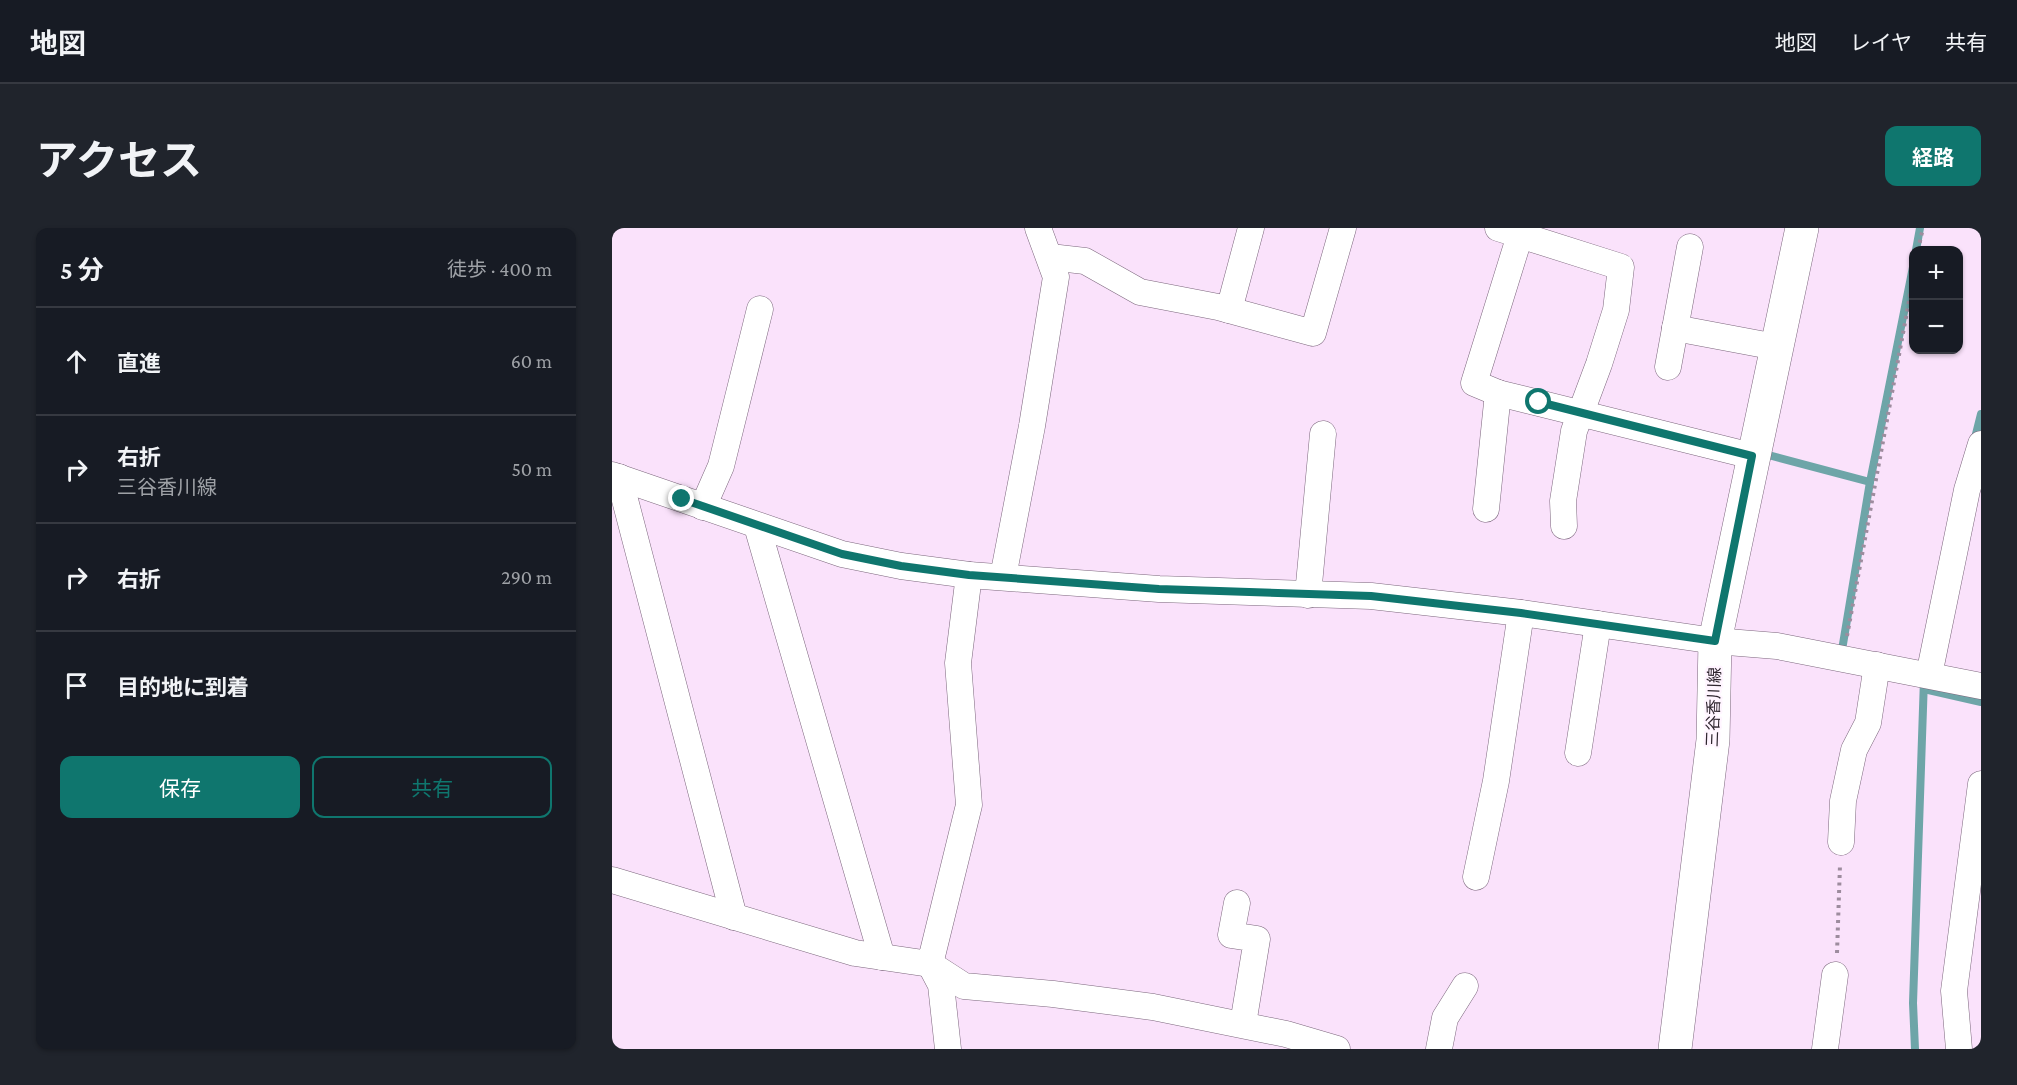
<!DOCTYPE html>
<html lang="ja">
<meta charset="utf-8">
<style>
body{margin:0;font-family:"Crimson Pro","Noto Sans JP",serif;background:#20242c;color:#f1f3f6}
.controls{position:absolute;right:18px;top:18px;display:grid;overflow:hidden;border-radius:12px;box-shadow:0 2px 4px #0004}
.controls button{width:54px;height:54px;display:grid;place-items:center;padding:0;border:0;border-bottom:2px solid #363941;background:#171b24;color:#f1f3f6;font:30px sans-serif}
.stop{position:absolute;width:18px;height:18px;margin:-14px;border:4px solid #0f766e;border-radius:50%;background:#fff}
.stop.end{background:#0f766e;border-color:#fff;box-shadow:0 2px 6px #0008}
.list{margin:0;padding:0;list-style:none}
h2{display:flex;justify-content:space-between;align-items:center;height:78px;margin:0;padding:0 24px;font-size:26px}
h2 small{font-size:20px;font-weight:400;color:#9ea1a6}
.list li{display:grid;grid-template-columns:39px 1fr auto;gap:18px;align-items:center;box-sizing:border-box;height:108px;padding:0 24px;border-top:2px solid #363941}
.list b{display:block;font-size:22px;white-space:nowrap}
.list p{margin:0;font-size:20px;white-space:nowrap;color:#9ea1a6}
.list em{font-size:20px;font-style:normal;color:#9ea1a6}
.actions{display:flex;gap:12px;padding:18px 24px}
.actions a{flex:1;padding:14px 0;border:2px solid #0f766e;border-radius:12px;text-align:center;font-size:21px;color:#0f766e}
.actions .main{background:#0f766e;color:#fff}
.icon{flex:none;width:33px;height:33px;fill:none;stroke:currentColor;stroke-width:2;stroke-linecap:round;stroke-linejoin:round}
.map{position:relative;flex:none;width:1369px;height:821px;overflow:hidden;border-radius:12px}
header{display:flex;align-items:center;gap:36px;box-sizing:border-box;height:84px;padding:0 30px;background:#171b24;border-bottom:2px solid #363941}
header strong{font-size:28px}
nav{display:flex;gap:33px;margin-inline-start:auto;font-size:21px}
.intro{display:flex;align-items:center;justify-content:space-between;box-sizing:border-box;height:144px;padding:0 36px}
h1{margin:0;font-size:42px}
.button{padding:15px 27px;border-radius:12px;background:#0f766e;color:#fff;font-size:21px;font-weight:700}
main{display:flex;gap:36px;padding:0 36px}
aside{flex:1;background:#171b24;border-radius:12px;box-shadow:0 2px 4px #0004}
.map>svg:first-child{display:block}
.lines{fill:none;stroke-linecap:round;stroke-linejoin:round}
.stream{stroke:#6ea5a8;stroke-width:8}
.minor-casing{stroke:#7c677d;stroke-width:27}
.major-casing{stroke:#7c677d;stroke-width:34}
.path{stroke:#9d8c9e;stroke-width:4;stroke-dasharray:3 4.5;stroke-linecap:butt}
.minor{stroke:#fff;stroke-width:26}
.major{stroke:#fff;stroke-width:33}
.route{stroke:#0f766e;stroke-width:8}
.labels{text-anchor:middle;stroke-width:4.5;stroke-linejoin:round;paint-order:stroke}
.street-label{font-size:16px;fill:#2e252e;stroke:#fff5ff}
</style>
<header>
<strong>地図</strong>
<nav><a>地図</a><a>レイヤ</a><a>共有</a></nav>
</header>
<div class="intro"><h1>アクセス</h1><a class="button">経路</a></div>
<main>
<aside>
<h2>5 分<small>徒歩 · 400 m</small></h2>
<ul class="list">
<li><svg class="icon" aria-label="ahead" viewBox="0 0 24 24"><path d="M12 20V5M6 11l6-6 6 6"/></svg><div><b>直進</b></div><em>60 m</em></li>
<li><svg class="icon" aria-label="right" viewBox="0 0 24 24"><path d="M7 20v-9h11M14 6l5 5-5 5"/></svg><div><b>右折</b><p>三谷香川線</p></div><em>50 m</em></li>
<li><svg class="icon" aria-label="right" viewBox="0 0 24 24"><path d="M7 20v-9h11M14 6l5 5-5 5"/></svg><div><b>右折</b></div><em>290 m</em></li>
<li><svg class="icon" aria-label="arrive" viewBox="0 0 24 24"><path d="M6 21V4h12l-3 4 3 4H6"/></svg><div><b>目的地に到着</b></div></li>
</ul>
<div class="actions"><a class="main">保存</a><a>共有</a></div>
</aside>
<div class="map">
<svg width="1369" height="821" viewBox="0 0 1369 821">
<rect width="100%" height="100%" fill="#fae2fb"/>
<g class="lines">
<g class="stream">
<path d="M 1304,22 L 1308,0"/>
<path d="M 1362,214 L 1369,186"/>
<path d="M 1149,225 L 1258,254"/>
<path d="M 1229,428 L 1258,254 L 1302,34"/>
<path d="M 1312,461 L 1369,474"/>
<path d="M 1303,821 L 1301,775 L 1312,451"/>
</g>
<g class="minor-casing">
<g id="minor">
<path d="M 886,0 L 1009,39 L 1004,82 L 987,136 L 962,203 L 951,273 L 952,298"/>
<path d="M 908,7 L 862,155 L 886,165 L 1140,228"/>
<path d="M 438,29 L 473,33 L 528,64 L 606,79 L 701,105 L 731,0"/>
<path d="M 617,82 L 639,0"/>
<path d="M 1063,100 L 1164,119"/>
<path d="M 1056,139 L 1078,19"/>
<path d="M 0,247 L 230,326 L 289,338 L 357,347 L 547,361 L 759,368 L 909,385 L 1103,413 L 1165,418 L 1369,458"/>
<path d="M 7,249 L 122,689"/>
<path d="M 91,279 L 109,238 L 148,81"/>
<path d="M 874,281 L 886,165"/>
<path d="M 145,298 L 270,729"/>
<path d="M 391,349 L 420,198 L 444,49 L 426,0"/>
<path d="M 696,367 L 711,206"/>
<path d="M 1317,447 L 1355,262 L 1369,216"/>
<path d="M 966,525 L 986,396"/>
<path d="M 1229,614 L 1231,573 L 1242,522 L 1256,495 L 1265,437"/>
<path d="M 864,649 L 884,553 L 909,385"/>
<path d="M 0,652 L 243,725 L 318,736 L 357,577 L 346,435 L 357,347"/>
<path d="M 625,675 L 619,707 L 645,711 L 631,796"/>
<path d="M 318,736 L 352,758 L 441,766 L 541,779 L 674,806 L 725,821"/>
<path d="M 318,736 L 329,757 L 336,821"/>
<path d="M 827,821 L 833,790 L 853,758"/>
<path d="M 1213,821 L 1223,747"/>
<path d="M 1347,821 L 1342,763 L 1369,556"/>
</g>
</g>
<g class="major-casing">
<path id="major" d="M 1063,821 L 1101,512 L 1103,413 L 1190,0"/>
</g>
<g class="path">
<path d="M 1306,22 L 1311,0"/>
<path d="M 1235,408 L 1302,46"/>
<path d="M 1225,725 L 1228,637"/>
</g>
<use href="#minor" class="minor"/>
<use href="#major" class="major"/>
</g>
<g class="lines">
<path class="route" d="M 70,271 L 230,326 L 289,338 L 357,347 L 547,361 L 759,368 L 909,385 L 1103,413 L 1140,228 L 927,174"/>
</g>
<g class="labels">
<g class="street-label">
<text transform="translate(1101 479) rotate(-88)" y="6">三谷香川線</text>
</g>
</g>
</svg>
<div class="controls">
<button>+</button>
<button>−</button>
</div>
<div class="stop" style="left:927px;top:174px"></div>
<div class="stop end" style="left:70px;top:271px"></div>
</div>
</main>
